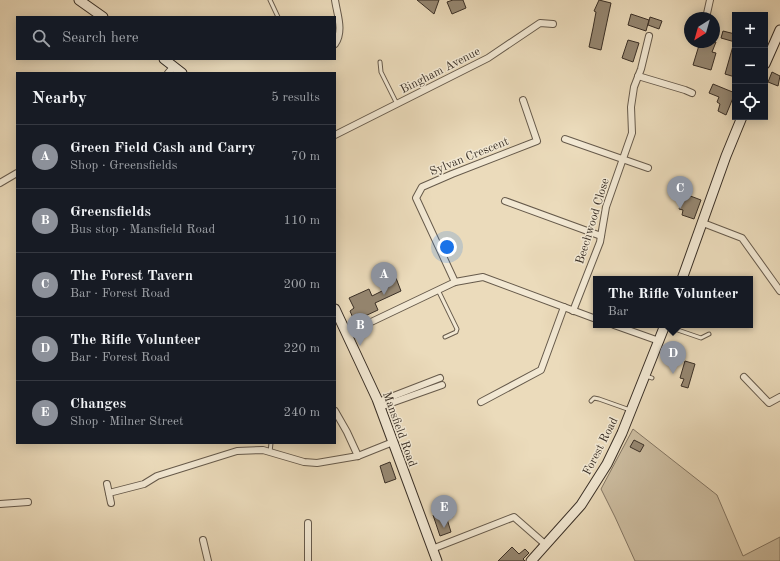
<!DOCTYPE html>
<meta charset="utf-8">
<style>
body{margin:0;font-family:"Old Standard TT",serif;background:#20242c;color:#f1f3f6}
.controls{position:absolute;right:12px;top:12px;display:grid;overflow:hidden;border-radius:0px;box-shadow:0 2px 10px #0003}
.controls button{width:36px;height:36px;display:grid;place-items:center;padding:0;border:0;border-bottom:1px solid #363941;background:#171b24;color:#f1f3f6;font:20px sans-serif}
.compass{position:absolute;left:684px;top:12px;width:36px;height:36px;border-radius:50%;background:#171b24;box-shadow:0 2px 10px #0003;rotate:217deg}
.you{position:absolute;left:447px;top:247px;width:14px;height:14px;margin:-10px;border:3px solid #fff;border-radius:50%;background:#1a73e8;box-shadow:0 0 0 6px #1a73e833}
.badge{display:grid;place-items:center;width:26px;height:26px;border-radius:50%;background:#8c9099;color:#fff;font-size:13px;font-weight:700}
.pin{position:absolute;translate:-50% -33px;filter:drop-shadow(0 1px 2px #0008)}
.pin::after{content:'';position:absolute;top:21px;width:14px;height:12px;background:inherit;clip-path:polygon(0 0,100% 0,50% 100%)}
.popup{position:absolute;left:593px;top:276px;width:160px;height:52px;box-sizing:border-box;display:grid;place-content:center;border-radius:0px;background:#171b24;filter:drop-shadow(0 1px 3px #0005);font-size:13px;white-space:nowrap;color:#9ea1a6}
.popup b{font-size:15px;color:#f1f3f6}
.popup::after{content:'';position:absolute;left:50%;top:100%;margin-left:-8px;border:8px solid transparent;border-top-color:#171b24}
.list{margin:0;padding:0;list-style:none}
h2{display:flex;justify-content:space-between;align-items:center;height:52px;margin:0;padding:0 16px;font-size:17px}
h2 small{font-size:13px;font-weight:400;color:#9ea1a6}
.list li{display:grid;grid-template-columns:26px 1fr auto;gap:12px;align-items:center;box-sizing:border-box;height:64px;padding:0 16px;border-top:1px solid #363941}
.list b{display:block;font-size:15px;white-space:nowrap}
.list p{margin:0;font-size:13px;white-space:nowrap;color:#9ea1a6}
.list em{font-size:13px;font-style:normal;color:#9ea1a6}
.icon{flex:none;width:22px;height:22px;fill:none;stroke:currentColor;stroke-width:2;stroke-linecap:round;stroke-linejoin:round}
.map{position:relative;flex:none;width:780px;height:561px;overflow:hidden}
.search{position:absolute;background:#171b24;box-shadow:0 2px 10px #0003;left:16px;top:16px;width:320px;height:44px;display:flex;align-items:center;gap:10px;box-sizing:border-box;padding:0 14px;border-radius:0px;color:#9ea1a6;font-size:15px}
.panel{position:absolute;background:#171b24;box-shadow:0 2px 10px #0003;left:16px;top:72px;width:320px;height:372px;border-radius:0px}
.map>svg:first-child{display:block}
.green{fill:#cdbea2;stroke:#837664}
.building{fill:#968873;stroke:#392f26}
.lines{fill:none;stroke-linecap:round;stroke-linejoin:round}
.lane-casing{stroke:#665a4b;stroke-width:5}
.street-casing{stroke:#665a4b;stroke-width:8}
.secondary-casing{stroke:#392f26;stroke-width:11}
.lane{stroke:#f2e8d3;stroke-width:3}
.street{stroke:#f2e8d3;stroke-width:6}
.secondary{stroke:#f2e8d3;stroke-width:9}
.labels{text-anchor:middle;stroke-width:3;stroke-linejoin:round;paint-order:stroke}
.street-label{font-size:12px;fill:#392f26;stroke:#f2e8d3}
</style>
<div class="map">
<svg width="780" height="561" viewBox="0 0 780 561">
<rect width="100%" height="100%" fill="#ebdbbb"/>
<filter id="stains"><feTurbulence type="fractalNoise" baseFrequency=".005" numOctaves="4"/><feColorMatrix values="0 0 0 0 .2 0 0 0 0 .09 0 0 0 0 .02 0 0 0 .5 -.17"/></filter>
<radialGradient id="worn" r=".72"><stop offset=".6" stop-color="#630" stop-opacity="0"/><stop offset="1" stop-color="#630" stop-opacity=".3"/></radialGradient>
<path class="green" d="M 633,429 L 717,495 L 743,556 L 780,537 L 780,561 L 635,561 L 615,517 L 601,489 Z"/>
<g class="building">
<path d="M 417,0 L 439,0 L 434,14 Z"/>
<path d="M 453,0 L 463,0 L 466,8 L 452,14 L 447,2 Z"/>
<path d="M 599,0 L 611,3 L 601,50 L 589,47 L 593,28 L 596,12 L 594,11 Z"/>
<path d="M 631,14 L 649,20 L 646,31 L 628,25 Z"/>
<path d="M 650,17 L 662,21 L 659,29 L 648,25 Z"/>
<path d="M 723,31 L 735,34 L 735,42 L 721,38 Z"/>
<path d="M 628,40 L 639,43 L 633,62 L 622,58 Z"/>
<path d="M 700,42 L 716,42 L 712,52 L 716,53 L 711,70 L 693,65 Z"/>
<path d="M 733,46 L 735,47 L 735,77 L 725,74 Z"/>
<path d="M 772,72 L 780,76 L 778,86 L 768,82 Z"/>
<path d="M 713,84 L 735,93 L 726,115 L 718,111 L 720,104 L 717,102 L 719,97 L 709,93 Z"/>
<path d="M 685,194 L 701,200 L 694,219 L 682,215 L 683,210 L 679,209 Z"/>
<path d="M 396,278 L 401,291 L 375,303 L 378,310 L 365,316 L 357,314 L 353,318 L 350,311 L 354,308 L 349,298 L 369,289 L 372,296 L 388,288 L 389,281 Z"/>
<path d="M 685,361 L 695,364 L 688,388 L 681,386 L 684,379 L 680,378 Z"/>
<path d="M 634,440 L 644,445 L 640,452 L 630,447 Z"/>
<path d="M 390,462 L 396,479 L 385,483 L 380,466 Z"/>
<path d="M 450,509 L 453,517 L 447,519 L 451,532 L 440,536 L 433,515 Z"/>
<path d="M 512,547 L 519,554 L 525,549 L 529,553 L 523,559 L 525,561 L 498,561 Z"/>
</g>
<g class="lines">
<g class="lane-casing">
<g id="lane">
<path d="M 270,0 L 278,17"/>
<path d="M 380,62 L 381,72 L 397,104"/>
<path d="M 438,290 L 457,329 L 456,332 L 445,337"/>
<path d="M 666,326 L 701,338 L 709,334"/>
<path d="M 646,376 L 652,378"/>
<path d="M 591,401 L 594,398 L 599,399 L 630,410"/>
<path d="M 270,452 L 271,443"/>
</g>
</g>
<g class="street-casing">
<g id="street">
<path d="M 335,0 C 337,14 344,31 335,44"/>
<path d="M 706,18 L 710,0"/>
<path d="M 168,73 L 174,66"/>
<path d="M 638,76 L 685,90 L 692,93"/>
<path d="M 335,135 L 488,58 L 540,23 L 553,24"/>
<path d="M 565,139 L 648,168"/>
<path d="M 0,183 L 17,173"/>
<path d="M 505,201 L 601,236"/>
<path d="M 703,223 L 742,238 L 780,291"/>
<path d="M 455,282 L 416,198 L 422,187 L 452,174 L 537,141 L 523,100"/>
<path d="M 573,311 L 600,242 L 606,207 L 632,133 L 631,107 L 634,87 L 641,69 L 649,36"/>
<path d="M 614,325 L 659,341"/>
<path d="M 346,334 L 455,282 L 483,277 L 596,319"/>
<path d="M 744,377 L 769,403 L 780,397"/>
<path d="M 378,402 L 440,378"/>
<path d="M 481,402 L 541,370 L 564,307"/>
<path d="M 380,407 L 442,385"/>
<path d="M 335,411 L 347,432 L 358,456"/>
<path d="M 107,484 L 111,503"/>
<path d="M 109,493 L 144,484 L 157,476 L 237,451 L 263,450 L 304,462 L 317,463 L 358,456 L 393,442"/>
<path d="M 0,504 L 28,502"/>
<path d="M 308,523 L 308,561"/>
<path d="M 203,540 L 208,561"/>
<path d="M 432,549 L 514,517 L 546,545"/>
</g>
</g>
<g class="secondary-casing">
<g id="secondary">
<path d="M 79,0 L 103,17"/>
<path d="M 164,59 L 182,73"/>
<path d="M 765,64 L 780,30"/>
<path d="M 682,279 L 726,156 L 742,117"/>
<path d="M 335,309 L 377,399 L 437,561"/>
<path d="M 531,561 L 581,505 L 607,464 L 622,433 L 665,325"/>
</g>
</g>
<use href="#lane" class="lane"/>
<use href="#street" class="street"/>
<use href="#secondary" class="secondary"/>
</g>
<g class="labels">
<g class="street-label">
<text transform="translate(440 70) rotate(-27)" y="4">Bingham Avenue</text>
<text transform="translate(469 156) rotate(-22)" y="4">Sylvan Crescent</text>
<text transform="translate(592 221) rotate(-73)" y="4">Beechwood Close</text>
<text transform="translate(400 429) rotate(70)" y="4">Mansfield Road</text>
<text transform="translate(600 446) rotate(-63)" y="4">Forest Road</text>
</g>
</g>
<rect width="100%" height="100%" filter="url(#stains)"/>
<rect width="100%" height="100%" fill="url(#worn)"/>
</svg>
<div class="controls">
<button>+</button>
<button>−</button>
<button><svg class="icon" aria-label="locate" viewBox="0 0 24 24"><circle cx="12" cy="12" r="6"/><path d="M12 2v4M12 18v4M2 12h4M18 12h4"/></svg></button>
</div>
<svg class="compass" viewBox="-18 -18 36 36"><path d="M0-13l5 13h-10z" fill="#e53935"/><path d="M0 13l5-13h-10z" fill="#9ea1a6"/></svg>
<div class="you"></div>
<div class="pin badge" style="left:384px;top:295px">A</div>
<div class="pin badge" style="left:360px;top:346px">B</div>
<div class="pin badge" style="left:680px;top:209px">C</div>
<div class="pin badge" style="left:673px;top:374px">D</div>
<div class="popup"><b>The Rifle Volunteer</b>Bar</div>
<div class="pin badge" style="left:444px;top:528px">E</div>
<div class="search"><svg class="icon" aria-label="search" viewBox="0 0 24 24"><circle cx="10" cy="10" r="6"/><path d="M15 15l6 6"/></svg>Search here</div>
<section class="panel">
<h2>Nearby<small>5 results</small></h2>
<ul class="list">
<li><span class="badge">A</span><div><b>Green Field Cash and Carry</b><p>Shop · Greensfields</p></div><em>70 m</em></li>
<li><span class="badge">B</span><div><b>Greensfields</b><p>Bus stop · Mansfield Road</p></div><em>110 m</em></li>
<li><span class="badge">C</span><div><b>The Forest Tavern</b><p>Bar · Forest Road</p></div><em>200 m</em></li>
<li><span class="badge">D</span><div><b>The Rifle Volunteer</b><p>Bar · Forest Road</p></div><em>220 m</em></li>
<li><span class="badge">E</span><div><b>Changes</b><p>Shop · Milner Street</p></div><em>240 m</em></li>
</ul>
</section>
</div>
